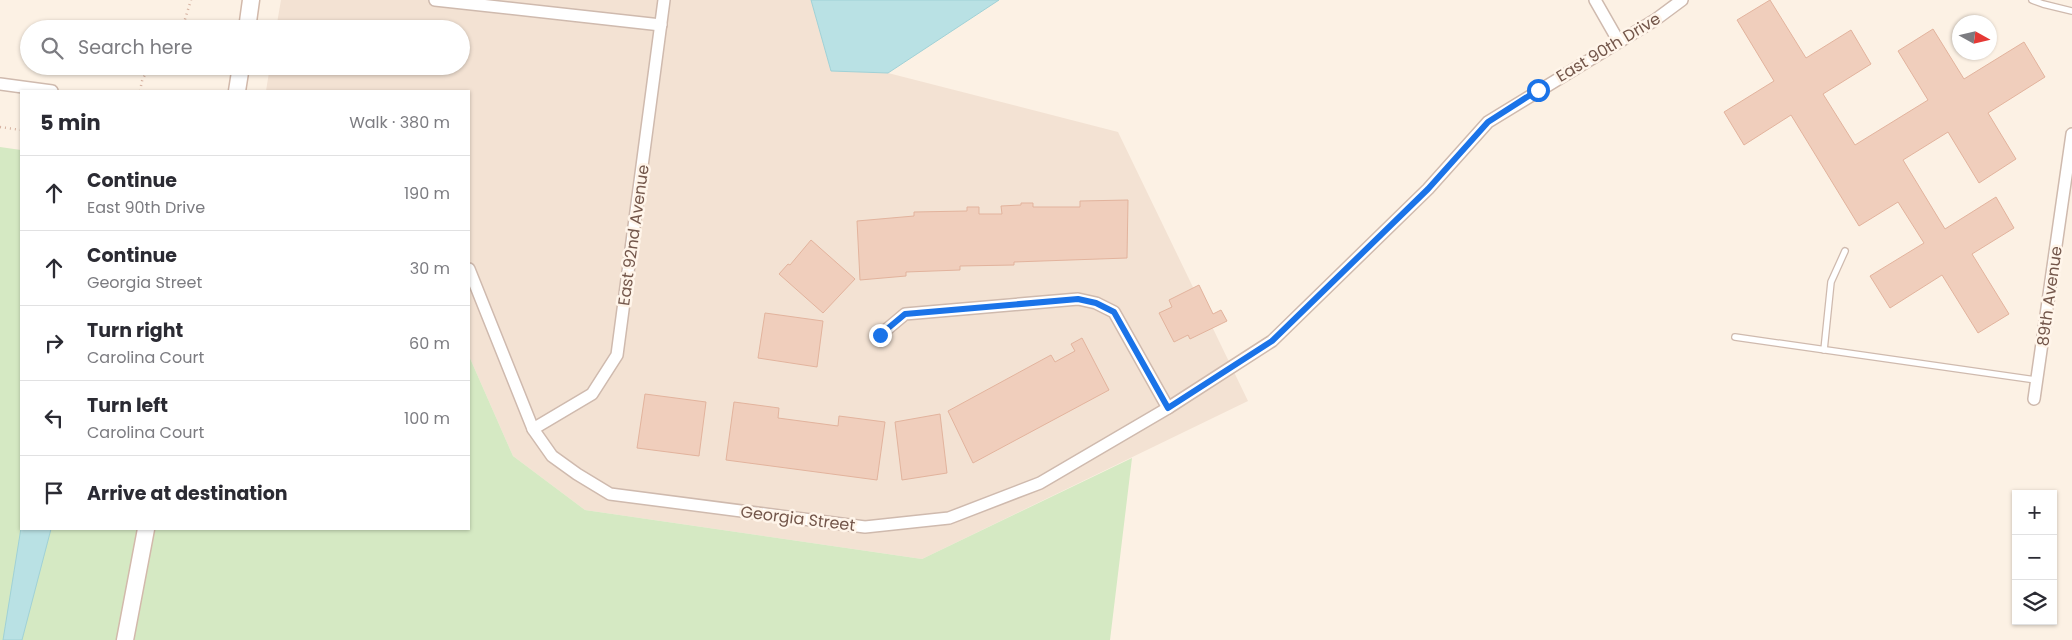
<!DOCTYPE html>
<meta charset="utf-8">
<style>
body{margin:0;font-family:Poppins,sans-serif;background:#f7f7f7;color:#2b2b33}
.controls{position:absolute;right:15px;bottom:15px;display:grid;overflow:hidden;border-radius:0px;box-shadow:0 1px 4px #0004}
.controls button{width:45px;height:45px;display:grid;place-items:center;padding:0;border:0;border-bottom:1px solid #e1e1e2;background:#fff;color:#2b2b33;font:25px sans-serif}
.compass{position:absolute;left:1952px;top:15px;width:45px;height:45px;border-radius:50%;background:#fff;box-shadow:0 1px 4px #0004;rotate:98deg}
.stop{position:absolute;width:15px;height:15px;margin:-11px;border:4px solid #1a73e8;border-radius:50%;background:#fff}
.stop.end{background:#1a73e8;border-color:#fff;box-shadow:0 1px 5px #0008}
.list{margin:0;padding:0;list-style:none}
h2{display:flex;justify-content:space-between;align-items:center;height:65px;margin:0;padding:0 20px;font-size:21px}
h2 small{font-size:16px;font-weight:400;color:#7c7c81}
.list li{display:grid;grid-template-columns:32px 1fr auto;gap:15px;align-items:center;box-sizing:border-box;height:75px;padding:0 20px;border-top:1px solid #e1e1e2}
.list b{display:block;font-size:19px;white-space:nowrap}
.list p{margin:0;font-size:16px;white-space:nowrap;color:#7c7c81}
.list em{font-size:16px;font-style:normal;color:#7c7c81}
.icon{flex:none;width:28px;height:28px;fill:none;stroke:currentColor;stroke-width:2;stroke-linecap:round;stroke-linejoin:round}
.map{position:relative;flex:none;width:2072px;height:640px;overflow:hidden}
.search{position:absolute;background:#fff;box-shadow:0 1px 4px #0004;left:20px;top:20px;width:450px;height:55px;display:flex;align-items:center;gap:12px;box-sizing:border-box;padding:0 18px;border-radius:28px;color:#7c7c81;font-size:19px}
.panel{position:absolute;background:#fff;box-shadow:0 1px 4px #0004;left:20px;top:90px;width:450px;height:440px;border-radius:0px}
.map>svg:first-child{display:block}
.residential{fill:#f3e2d3}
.green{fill:#d5e9c3}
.water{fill:#b9e1e4;stroke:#a0d1d6}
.building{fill:#f0cebc;stroke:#e2b39d}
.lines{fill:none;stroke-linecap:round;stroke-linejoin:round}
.lane-casing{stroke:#cfbaae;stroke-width:8}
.street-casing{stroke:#cfbaae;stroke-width:14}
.secondary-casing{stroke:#d2b9ab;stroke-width:19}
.path{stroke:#d5b1a0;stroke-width:2.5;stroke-dasharray:1 4;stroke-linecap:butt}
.lane{stroke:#fff;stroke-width:5.5}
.street{stroke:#fff;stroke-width:11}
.secondary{stroke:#fff;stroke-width:16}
.route{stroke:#1a73e8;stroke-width:6}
.labels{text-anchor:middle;stroke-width:5;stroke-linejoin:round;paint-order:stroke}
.street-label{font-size:16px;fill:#73564a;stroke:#fff5ea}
</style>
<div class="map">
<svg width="2072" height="640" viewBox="0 0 2072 640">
<rect width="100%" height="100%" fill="#fcf1e4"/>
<path class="residential" d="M 281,0 L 811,0 L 831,71 L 888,73 L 1118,132 L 1248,401 L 922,559 L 585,510 L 513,456 L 469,356 L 469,91 L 266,91 L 270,66 L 461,66 L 461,29 L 276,29 Z"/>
<path class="green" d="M 0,147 L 21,150 L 21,529 L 469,529 L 469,356 L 513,456 L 585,510 L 922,559 L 1132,458 L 1110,640 L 0,640 Z"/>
<g class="water">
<path d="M 811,0 L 999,0 L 888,73 L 831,71 Z"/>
<path d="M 21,528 L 51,529 L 22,640 L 3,640 Z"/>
</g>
<g class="building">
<path d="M 1770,0 L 1806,58 L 1851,30 L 1871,64 L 1823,94 L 1855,145 L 1928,100 L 1898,51 L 1933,29 L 1964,79 L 2024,42 L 2045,77 L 1988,113 L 2016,159 L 1979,183 L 1948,132 L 1903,160 L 1945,229 L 1996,197 L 2014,228 L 1972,254 L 2009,314 L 1978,333 L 1942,275 L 1890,308 L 1870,276 L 1924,243 L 1898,202 L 1859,226 L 1791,115 L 1744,145 L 1724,112 L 1774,81 L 1737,20 Z"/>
<path d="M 1128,200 L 1127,258 L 1014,262 L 1014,265 L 960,266 L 960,270 L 906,272 L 906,276 L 860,280 L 857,221 L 914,216 L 914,212 L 967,211 L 967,207 L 979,207 L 979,214 L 1002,214 L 1001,206 L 1021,205 L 1021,203 L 1033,203 L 1033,207 L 1080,207 L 1080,201 Z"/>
<path d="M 811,240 L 855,279 L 823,313 L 779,274 L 788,264 L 790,265 Z"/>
<path d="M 1199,285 L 1213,314 L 1221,310 L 1227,321 L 1190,339 L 1188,335 L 1174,342 L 1159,313 L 1172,307 L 1169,300 Z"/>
<path d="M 765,313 L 823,321 L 817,367 L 758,358 Z"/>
<path d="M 1082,338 L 1109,390 L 973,463 L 948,411 L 1051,355 L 1055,362 L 1075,351 L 1071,344 Z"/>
<path d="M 645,394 L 706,402 L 699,456 L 637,448 Z"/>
<path d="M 734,402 L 779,408 L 778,418 L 838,426 L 839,416 L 885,422 L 877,480 L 726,460 Z"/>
<path d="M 940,414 L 947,473 L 902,480 L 895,422 Z"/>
</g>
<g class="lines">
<g class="lane-casing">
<g id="lane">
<path d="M 2032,0 L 2043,4 L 2072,11"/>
<path d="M 1735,337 L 2036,380"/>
<path d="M 1824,350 L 1831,282 L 1845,251"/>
</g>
</g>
<g class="street-casing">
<g id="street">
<path d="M 435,0 L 661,25"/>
<path d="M 1595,0 L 1619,42"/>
<path d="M 0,84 L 52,91"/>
<path d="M 469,269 L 533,429 L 552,456 L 577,474 L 610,494 L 865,527 L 949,518 L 1040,483 L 1168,408 L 1272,341 L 1428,189 L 1488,122 L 1655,20 L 1682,0"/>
<path d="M 880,335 L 905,314 L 1078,299 L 1096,303 L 1114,312 L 1168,408"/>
<path d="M 2034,399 L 2072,134"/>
<path d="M 533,429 L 592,394 L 617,355 L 664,0"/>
</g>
</g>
<g class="secondary-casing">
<g id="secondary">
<path d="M 247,29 L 251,0"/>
<path d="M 237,91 L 241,66"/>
<path d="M 125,640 L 146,529"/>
</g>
</g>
<g class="path">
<path d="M 182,29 L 191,0"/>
<path d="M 140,91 L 142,81 L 149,66"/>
<path d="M 0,127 L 21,130"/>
</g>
<use href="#lane" class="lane"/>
<use href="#street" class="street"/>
<use href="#secondary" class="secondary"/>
</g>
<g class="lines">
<path class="route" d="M 880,335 L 905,314 L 1078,299 L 1096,303 L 1114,312 L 1168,408 L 1272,341 L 1428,189 L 1488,122 L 1538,90"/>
</g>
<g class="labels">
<g class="street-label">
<text transform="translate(1608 47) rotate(-31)" y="6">East 90th Drive</text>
<text transform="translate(633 235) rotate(-82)" y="6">East 92nd Avenue</text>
<text transform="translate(2049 296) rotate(-82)" y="6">89th Avenue</text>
<text transform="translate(798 518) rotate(7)" y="6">Georgia Street</text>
</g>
</g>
</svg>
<div class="controls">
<button>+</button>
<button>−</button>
<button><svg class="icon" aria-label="layers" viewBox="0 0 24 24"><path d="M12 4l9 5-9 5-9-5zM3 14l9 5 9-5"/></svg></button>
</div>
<svg class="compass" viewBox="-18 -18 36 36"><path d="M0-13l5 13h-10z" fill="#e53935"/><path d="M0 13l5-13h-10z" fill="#7c7c81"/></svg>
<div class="stop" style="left:1538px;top:90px"></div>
<div class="stop end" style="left:880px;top:335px"></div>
<div class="search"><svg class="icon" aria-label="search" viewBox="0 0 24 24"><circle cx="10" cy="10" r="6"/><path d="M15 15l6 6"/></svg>Search here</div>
<section class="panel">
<h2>5 min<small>Walk · 380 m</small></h2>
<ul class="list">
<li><svg class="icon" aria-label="ahead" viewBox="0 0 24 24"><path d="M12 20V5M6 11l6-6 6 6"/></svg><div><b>Continue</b><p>East 90th Drive</p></div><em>190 m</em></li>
<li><svg class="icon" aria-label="ahead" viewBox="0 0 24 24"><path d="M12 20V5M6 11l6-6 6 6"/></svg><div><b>Continue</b><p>Georgia Street</p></div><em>30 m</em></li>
<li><svg class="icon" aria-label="right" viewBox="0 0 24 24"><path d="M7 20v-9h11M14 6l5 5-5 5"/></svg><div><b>Turn right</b><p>Carolina Court</p></div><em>60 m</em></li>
<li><svg class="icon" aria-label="left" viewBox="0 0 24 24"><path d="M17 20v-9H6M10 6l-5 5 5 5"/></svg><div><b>Turn left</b><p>Carolina Court</p></div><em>100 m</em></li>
<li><svg class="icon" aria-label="arrive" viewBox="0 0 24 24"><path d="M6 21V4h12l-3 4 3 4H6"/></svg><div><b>Arrive at destination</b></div></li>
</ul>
</section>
</div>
